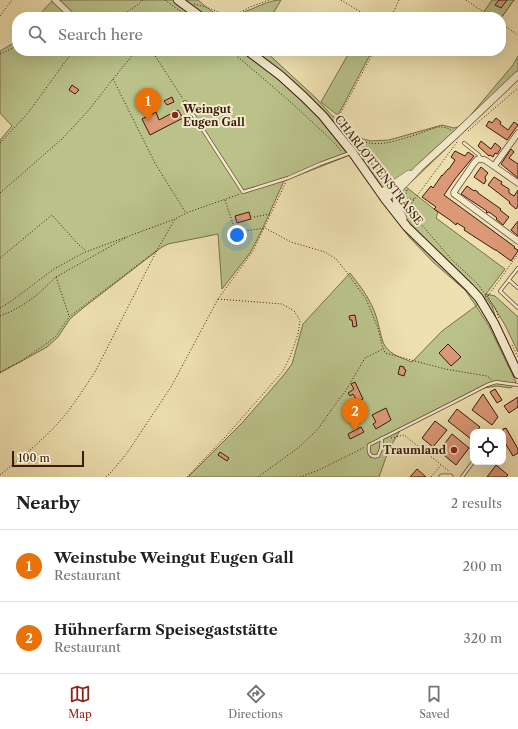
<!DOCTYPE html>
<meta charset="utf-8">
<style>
body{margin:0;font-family:"Libre Caslon Text",serif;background:#f2f2f2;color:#202124}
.controls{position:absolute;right:12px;bottom:12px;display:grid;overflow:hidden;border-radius:8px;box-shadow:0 4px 16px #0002}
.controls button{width:36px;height:36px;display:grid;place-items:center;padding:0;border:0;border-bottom:1px solid #e0e0e0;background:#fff;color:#202124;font:20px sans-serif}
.scale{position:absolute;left:12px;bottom:10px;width:72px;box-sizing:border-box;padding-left:4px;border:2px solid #391a0d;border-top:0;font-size:11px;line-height:14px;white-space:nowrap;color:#391a0d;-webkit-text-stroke:3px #f4ebcc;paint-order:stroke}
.you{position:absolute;left:237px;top:235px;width:14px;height:14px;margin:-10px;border:3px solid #fff;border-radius:50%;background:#1a73e8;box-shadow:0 0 0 6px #1a73e833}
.badge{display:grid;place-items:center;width:26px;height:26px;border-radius:50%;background:#8f2418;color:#fff;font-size:13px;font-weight:700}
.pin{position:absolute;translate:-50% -33px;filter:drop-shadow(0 1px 2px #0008)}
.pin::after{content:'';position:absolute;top:21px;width:14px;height:12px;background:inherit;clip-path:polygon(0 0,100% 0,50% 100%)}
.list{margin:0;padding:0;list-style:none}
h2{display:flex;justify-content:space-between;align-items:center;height:52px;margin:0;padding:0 16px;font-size:17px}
h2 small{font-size:13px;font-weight:400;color:#757577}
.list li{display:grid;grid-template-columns:26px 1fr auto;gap:12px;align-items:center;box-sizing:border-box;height:72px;padding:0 16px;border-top:1px solid #e0e0e0}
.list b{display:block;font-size:15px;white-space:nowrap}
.list p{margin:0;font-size:13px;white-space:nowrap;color:#757577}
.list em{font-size:13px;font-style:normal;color:#757577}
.icon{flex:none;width:22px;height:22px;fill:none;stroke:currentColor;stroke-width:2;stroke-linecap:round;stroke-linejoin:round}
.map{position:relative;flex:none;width:518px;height:477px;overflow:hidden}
.search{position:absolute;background:#fff;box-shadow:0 4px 16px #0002;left:12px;right:12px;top:12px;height:44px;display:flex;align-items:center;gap:10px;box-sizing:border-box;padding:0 14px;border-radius:16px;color:#757577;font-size:15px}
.sheet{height:196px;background:#fff}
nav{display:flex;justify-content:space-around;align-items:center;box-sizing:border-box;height:56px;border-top:1px solid #e0e0e0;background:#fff;font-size:11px;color:#757577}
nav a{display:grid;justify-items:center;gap:2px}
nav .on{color:#8f2418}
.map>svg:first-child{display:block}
.green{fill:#bac28a;stroke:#7a6e4c}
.building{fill:#dc9977;stroke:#391a0d}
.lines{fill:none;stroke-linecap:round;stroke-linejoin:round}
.service-casing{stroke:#664c36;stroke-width:4}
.minor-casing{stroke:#664c36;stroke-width:7}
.tertiary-casing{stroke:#664c36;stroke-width:8}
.secondary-casing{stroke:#391a0d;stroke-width:10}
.path{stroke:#391a0d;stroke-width:1;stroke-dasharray:1 2;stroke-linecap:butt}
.service{stroke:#f4ebcc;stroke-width:2.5}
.minor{stroke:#f4ebcc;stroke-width:5.5}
.tertiary{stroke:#f4ebcc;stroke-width:7}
.secondary{stroke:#f4ebcc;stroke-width:8}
.poi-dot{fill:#8f2418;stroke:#f4ebcc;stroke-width:1.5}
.labels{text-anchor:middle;stroke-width:4;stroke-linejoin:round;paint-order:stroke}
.poi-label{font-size:11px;font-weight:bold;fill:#391a0d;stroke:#f4ebcc;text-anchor:start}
.street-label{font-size:11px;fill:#391a0d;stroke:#f4ebcc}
</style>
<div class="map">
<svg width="518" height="477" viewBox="0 0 518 477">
<rect width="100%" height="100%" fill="#eee0b0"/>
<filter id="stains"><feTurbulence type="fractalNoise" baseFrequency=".005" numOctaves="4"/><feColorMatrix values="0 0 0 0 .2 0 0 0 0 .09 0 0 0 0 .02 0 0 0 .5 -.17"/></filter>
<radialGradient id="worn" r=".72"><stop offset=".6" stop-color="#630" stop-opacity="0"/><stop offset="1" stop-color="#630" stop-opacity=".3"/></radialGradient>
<g class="green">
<path d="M 53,0 L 198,0 C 203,4 208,9 213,12 C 235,25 259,0 281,0 L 271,17 L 37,17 Z"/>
<path d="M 492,0 L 514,0 L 501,18 L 501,17 L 489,17 L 483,13 Z"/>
<path d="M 17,38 L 17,51 L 265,51 L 316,98 L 327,110 L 331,115 L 345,124 L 357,135 L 363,139 L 371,141 L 389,140 L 442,125 L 454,128 L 458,127 L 469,117 L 513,65 L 518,56 L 518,80 L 406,187 L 438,212 L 436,218 L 505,269 L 486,294 L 495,296 L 518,317 L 518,352 L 505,325 L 486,294 L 485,296 L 492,306 L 496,318 C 493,315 487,303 483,298 L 476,306 L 489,326 L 516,382 L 511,388 L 497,386 L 484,388 L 401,429 L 389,449 L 379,477 L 188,477 L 242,423 L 283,376 L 292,364 L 303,324 L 350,273 C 361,287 371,300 376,316 C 379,324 381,340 385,346 C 391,355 402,358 412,362 L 442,331 L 476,306 L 465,290 L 434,263 L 410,238 L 387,208 L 350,155 L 284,181 L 260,234 L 250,253 L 222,289 L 218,234 L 168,244 L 162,247 L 83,308 L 70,319 L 58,337 L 47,347 L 0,373 L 0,140 L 12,126 L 0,113 L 0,51 L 12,44 Z"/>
<path d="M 350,51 L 372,51 L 338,115 L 336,114 L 321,102 Z"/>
</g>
<g class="building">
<path d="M 499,0 L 507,0 L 501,8 L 495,5 Z"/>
<path d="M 72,85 L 79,90 L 75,94 L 69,90 Z"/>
<path d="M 172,97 L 174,102 L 167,105 L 164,101 Z"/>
<path d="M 178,110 L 183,118 L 150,135 L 142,119 L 156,112 L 159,120 Z"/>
<path d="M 496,118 L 501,122 L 500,124 L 508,130 L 514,122 L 518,125 L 507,140 L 486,126 L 489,121 L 492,123 Z"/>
<path d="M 481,141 L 491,149 L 495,143 L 501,148 L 497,154 L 495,153 L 493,157 L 490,155 L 489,156 L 478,146 Z"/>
<path d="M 511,149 L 514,152 L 509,158 L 518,164 L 518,178 L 501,164 Z"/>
<path d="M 455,151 L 465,156 L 468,152 L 474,156 L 455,179 L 444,195 L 515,247 L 514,248 L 518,250 L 518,251 L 511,261 L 496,250 L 495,250 L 464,230 L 465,228 L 457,223 L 456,225 L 450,220 L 434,209 L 436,207 L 422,197 L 431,186 L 433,188 L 442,175 L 442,176 L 448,169 L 449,169 L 455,160 L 451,157 Z"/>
<path d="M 481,167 L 488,173 L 485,177 L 486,181 L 484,184 L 474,177 Z"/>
<path d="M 494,177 L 502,182 L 501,184 L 509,189 L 509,193 L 514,196 L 518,190 L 518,206 L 516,209 L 509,203 L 510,202 L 488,185 Z"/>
<path d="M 467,186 L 474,191 L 475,190 L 478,192 L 478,193 L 501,209 L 500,210 L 509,217 L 503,225 L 496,219 L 497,218 L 489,212 L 487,213 L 486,212 L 487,211 L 461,194 Z"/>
<path d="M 249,212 L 251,219 L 237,223 L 235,216 Z"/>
<path d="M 518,221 L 518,236 L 511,230 Z"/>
<path d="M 355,315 L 357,326 L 353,327 L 352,320 L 350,320 L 349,316 Z"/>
<path d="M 448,344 L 461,357 L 451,366 L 439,353 Z"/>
<path d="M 400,366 L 404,367 L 404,369 L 406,370 L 404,376 L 398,374 Z"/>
<path d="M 355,382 L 363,399 L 358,402 L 353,394 L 350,396 L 348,393 L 354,389 L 351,384 Z"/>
<path d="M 495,389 L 502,400 L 497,403 L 490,392 Z"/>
<path d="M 483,394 L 498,417 L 492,425 L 472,410 Z"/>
<path d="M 518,397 L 518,407 L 509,413 L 504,406 Z"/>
<path d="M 386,408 L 391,420 L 376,429 L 373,424 L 376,422 L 372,415 Z"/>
<path d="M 457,409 L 480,427 L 476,432 L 473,432 L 473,436 L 471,439 L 448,421 Z"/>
<path d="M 435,421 L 447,430 L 433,447 L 422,438 Z"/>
<path d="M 361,427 L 364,432 L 350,439 L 348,434 Z"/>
<path d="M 506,428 L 518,449 L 518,453 L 513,456 L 503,440 L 503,429 Z"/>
<path d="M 452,434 L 469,448 L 456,465 L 439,451 Z"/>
<path d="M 220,452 L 229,458 L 227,461 L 218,455 Z"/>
<path d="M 496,465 L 508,475 L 506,477 L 487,477 Z"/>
<path d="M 417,469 L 426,477 L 410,477 Z"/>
</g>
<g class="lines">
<g class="service-casing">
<g id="service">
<path d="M 185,102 L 243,192 L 288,178 L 320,164 L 350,153"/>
<path d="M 464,143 L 479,155 L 480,158"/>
<path d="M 518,268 L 500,291 L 518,308"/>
<path d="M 509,280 L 518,288"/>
<path d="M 382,438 L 381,449 L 378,456 C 369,458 368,452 369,445 L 458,400 L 487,385 L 496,382 L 518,385"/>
<path d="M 462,477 L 473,462"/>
</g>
</g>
<g class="minor-casing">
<g id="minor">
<path d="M 55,0 L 73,17"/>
<path d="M 494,166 L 518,133"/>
<path d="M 518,183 L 485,160 L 478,159 L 474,163 L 454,192 L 454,194 L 457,196 L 518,241"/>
<path d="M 442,477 L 450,477"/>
</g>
</g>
<g class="tertiary-casing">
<g id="tertiary">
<path d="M 400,189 C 393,200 397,207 403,218"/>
<path d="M 381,193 L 409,174"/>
<path d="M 385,199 L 403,185 L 419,168 L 454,136 L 518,75"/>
</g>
</g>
<g class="secondary-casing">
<g id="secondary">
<path d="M 178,0 L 201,17"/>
<path d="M 248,51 L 281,76 L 304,97 L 323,116 L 352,152 L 385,199 L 407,227 L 470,288 L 479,298 L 494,323 L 518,374"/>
</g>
</g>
<g class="path">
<path d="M 165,0 L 188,17"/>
<path d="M 341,0 L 369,17"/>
<path d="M 466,0 L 491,17"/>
<path d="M 194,4 L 206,7 L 221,13 L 239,13 L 250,7 L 269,0"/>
<path d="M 127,12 L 130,17"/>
<path d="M 0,16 L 12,0"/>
<path d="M 104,17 L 127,12 L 136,6 L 143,0"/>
<path d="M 391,17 L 399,0"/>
<path d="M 501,18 L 514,0"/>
<path d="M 501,23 L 518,35"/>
<path d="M 152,51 L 183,99"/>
<path d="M 231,51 C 257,73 283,95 308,118 C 319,129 332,139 341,151"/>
<path d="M 374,51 L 339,116 C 338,123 342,127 347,131 C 354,136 361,142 369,143 C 386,146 409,137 426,131 C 430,130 436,127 440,127 C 444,127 449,128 452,131"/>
<path d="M 0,54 L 17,46"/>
<path d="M 113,79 L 156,165 L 186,213"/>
<path d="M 468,131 L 518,88"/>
<path d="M 354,137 L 353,139 L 385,183"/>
<path d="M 0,143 L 28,113 L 73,51"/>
<path d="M 407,190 L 404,199 L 408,209 L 452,260 L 477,283 L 496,309 L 499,319"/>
<path d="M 0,193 L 62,139 L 88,111 L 113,79 L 136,51"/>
<path d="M 404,199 L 415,199"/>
<path d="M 225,200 L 235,230 L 238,232 L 265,228 L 291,242 L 325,252 L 336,259 L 345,270 L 366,299 L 378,328 L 382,345 L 385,353 L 445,369 L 487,376 L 492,380"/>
<path d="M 408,208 L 457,142"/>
<path d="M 254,217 L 270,214"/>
<path d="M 0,258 L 52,215 L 77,243 L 86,251"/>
<path d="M 56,277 L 69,316"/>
<path d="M 488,296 L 518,254"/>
<path d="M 0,308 L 10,302 L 54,269 L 83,253 L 126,237"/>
<path d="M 0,316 L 12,311 L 26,303 L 38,294 L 56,277 L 129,236 L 175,219"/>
<path d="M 512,345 L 518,357"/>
<path d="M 0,372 L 23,360 L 46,344 L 56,336 L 69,317 L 156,251"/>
<path d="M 391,438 L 404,435 L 449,471"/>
<path d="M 0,475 C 24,455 50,435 69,410 C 78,398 86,385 95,372 L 157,250 L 175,219 L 186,213 L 240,194"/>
<path d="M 106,477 L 113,470 L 127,453 L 171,387 L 218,299 L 253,251 L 286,182"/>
<path d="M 187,477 L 227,435 L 283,371 L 290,357 L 298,334 L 300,321 L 298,317 L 294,311 L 282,304 L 218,299"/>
<path d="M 258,477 L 298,448 L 318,429 L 339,399 L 345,392 L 365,358 L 383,349"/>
<path d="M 300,477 L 319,470 L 365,447"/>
<path d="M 431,477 L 441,465"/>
</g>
<use href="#service" class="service"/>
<use href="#minor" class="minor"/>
<use href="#tertiary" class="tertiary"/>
<use href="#secondary" class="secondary"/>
</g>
<g class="poi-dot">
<circle cx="175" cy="115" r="4"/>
<circle cx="454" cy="450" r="4"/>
</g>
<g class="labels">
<g class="poi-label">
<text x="183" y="113">Weingut<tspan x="183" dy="13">Eugen Gall</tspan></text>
<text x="446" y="454" text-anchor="end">Traumland</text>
</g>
<g class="street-label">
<text transform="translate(379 170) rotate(52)" y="4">CHARLOTTENSTRASSE</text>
</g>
</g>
<rect width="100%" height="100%" filter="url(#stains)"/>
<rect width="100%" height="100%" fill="url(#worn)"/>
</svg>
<div class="controls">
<button><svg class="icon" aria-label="locate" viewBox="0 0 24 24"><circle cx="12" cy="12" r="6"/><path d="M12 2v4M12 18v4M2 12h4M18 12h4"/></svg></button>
</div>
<div class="scale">100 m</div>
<div class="you"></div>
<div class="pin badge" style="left:148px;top:121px;background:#e8710a">1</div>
<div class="pin badge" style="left:355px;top:431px;background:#e8710a">2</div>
<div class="search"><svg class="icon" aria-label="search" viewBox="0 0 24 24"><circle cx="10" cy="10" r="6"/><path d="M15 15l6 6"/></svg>Search here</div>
</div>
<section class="sheet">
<h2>Nearby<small>2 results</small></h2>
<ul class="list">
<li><span class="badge" style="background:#e8710a">1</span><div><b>Weinstube Weingut Eugen Gall</b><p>Restaurant</p></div><em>200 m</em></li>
<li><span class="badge" style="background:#e8710a">2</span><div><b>Hühnerfarm Speisegaststätte</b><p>Restaurant</p></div><em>320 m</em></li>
</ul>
</section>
<nav>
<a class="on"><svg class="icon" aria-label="map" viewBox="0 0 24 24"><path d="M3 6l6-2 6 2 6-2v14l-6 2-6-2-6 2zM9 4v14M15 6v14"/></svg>Map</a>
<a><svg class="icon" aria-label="directions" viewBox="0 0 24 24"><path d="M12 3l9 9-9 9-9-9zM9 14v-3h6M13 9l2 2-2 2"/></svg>Directions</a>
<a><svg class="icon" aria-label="saved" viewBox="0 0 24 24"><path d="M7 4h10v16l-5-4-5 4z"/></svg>Saved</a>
</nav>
